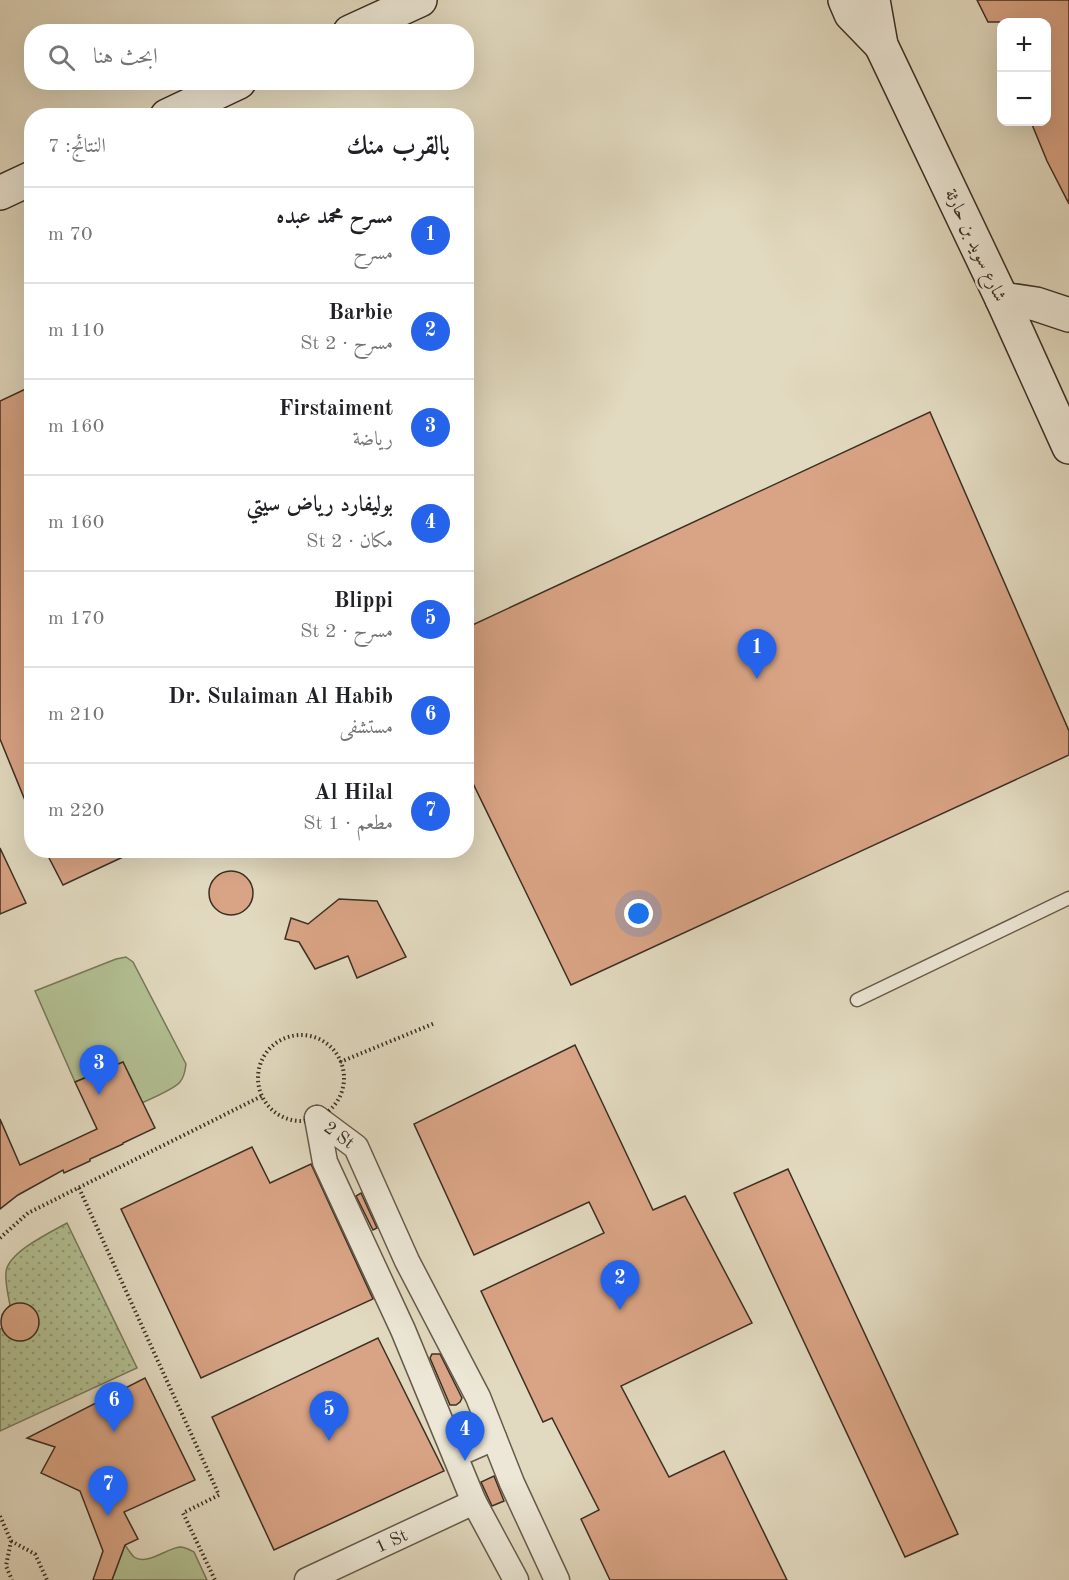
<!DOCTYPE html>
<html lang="ar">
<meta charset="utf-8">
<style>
body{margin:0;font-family:"Old Standard TT",Amiri,serif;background:#f6f6f6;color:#202124;direction:rtl}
.controls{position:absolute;right:18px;top:18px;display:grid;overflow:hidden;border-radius:12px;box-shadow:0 6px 24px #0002}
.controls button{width:54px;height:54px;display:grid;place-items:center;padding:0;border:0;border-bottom:2px solid #e0e0e0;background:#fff;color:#202124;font:30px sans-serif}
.you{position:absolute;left:639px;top:914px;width:21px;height:21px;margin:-15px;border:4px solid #fff;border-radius:50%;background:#1a73e8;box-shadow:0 0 0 9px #1a73e833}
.badge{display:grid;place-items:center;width:39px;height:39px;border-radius:50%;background:#2563eb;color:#fff;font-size:20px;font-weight:700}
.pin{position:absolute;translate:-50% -50px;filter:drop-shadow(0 2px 3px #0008)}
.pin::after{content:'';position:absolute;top:32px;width:21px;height:18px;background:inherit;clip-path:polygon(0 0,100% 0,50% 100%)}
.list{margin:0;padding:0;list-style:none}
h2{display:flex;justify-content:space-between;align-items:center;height:78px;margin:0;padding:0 24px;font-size:26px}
h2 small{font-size:20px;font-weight:400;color:#757577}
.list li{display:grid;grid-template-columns:39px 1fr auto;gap:18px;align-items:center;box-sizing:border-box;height:96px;padding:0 24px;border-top:2px solid #e0e0e0}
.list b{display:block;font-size:22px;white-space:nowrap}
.list p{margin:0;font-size:20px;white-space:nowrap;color:#757577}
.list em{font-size:20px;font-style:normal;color:#757577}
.icon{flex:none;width:33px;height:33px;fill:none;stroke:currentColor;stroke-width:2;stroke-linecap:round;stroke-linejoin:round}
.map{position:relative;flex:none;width:1069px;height:1580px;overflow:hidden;direction:ltr}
.search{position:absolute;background:#fff;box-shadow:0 6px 24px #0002;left:24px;top:24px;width:450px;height:66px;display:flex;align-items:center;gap:15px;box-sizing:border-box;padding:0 21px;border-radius:24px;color:#757577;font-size:22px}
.panel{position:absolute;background:#fff;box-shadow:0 6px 24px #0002;left:24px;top:108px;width:450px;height:750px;border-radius:24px;direction:rtl}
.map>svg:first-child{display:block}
.grass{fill:#b2c093;stroke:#77785b;stroke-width:1.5}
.park{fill:url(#park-dots);stroke:#77785b;stroke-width:1.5}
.building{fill:#d9a485;stroke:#3c2f23;stroke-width:1.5}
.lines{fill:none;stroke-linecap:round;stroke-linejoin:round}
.lane-casing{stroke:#665a4a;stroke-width:15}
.street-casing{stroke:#665a4a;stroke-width:27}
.secondary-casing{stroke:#3c2f23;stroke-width:36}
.path{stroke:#3c2f23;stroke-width:4;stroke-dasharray:1.5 3;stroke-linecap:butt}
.lane{stroke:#ece7d6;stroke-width:12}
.street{stroke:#ece7d6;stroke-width:24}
.secondary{stroke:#ece7d6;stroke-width:33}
.labels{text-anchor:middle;stroke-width:5;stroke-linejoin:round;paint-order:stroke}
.street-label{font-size:18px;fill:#3c2f23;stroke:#ece7d6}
</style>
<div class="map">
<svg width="1069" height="1580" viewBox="0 0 1069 1580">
<defs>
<pattern id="park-dots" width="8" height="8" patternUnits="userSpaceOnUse" patternTransform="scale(1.5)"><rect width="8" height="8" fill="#b2c093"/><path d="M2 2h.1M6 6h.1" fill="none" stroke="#929c78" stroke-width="1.8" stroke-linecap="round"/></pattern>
</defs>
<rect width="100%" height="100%" fill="#e2dac0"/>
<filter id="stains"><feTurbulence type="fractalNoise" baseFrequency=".00333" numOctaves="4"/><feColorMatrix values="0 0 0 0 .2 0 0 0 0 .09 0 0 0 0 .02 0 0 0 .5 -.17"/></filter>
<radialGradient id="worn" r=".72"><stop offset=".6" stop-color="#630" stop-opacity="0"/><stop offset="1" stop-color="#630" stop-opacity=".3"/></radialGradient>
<g class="grass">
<path d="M 126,957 L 133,962 L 186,1064 C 185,1070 185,1076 180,1082 C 173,1091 134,1106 121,1112 L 114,1095 L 135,1086 L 123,1062 L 75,1082 L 35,991 L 116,959 Z"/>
<path d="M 125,1545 C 127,1548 131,1554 134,1557 C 147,1566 167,1548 180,1547 C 185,1547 190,1550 194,1552 L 207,1580 L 112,1580 Z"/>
</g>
<path class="park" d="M 67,1223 L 137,1368 L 0,1431 L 0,1329 L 2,1328 L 2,1315 L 10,1305 C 8,1295 5,1282 6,1272 C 8,1252 51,1232 67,1223 Z"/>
<g class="building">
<path d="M 977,0 L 1069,0 L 1069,204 L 1047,161 L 1031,122 L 1047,122 L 1047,22 L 988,22 Z"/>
<path d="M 32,386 L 32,815 L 31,815 L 0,739 L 0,401 Z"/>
<path d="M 930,412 L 1069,731 L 1069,755 L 571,985 L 466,769 L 466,628 Z"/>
<path d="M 0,848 L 26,903 L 0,914 Z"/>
<path d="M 45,850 L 138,850 L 63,885 Z"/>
<circle cx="231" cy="893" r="22"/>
<path d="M 339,899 L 377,901 L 406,957 L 357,978 L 348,956 L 315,969 L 299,942 L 285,939 L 291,918 L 308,924 Z"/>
<path d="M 575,1045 L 653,1210 L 685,1196 L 752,1323 L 621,1386 L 669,1477 L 724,1451 L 787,1580 L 610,1580 L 581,1519 L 599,1510 L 552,1418 L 543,1422 L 481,1291 L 604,1233 L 589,1202 L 474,1255 L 414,1124 Z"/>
<path d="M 123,1062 L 155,1128 L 123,1143 L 123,1144 L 90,1159 L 90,1161 L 64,1173 L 63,1170 L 18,1195 L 0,1209 L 0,1119 L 20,1165 L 97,1129 L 75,1082 Z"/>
<path d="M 252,1147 L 270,1183 L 311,1164 L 373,1299 L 201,1378 L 121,1209 Z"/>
<path d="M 788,1169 L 958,1534 L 905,1557 L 734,1193 Z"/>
<path d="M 361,1193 L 377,1228 L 373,1230 L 356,1196 Z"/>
<circle cx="20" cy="1322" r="19"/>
<path d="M 378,1338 L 444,1471 L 274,1550 L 212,1417 Z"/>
<path d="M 432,1354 L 440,1354 L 462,1398 L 460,1402 L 456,1405 L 450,1405 L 430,1358 Z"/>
<path d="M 145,1378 L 195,1480 L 124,1512 L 138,1539 L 125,1545 L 112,1580 L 93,1580 L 103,1551 L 80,1491 L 41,1473 L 55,1447 L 27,1438 Z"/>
<path d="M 494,1476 L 504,1501 L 492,1506 L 481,1482 Z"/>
</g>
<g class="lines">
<g class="lane-casing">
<path id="lane" d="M 857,1000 L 1069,898"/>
</g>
<g class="street-casing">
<g id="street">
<path id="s1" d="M 317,1118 L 356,1147 L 407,1261 L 478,1397 L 512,1483 L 557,1580"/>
<path d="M 317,1118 L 325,1162 L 403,1330 L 474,1502 L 516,1580"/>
<path d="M 455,1455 L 494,1438"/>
<path id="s2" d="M 307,1580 L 474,1502"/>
</g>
</g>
<g class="secondary-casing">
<g id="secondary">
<path d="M 845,0 L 851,14 L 881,45"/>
<path d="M 873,0 L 881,45 L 1002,299 L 1069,447"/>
<path d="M 350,32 L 420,0"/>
<path d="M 167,116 L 239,82"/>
<path d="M 0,193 L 32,178"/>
<path d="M 1002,299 L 1036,304 L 1069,315"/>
</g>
</g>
<g class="path">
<circle cx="301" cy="1078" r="43"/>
<path d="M 340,1062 L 435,1023"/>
<path d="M 79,1188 L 219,1495 L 183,1513 L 215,1580"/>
<path d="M 0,1238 L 28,1213 L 262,1096"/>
<path d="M 0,1516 L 11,1541 L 6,1566 L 12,1580"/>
<path d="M 11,1541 L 35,1554 L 47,1580"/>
</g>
<use href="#lane" class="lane"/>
<use href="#street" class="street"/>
<use href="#secondary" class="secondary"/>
</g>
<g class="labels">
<g class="street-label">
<text transform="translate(976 245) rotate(65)" y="6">شارع سويد بن حارثة</text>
<text dy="6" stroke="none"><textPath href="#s1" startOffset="28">2 St</textPath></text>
<text dy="6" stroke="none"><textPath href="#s2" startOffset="93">1 St</textPath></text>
</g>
</g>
<rect width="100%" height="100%" filter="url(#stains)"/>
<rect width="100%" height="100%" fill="url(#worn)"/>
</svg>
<div class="controls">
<button>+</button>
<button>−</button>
</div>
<div class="you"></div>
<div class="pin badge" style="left:757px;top:679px">1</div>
<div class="pin badge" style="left:620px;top:1310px">2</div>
<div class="pin badge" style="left:99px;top:1095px">3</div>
<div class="pin badge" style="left:465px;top:1461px">4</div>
<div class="pin badge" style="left:329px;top:1441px">5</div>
<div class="pin badge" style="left:114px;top:1432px">6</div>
<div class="pin badge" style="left:108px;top:1516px">7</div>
<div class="search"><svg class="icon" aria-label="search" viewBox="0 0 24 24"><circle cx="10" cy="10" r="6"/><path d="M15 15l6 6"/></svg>ابحث هنا</div>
<section class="panel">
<h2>بالقرب منك<small>النتائج: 7</small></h2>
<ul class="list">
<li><span class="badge">1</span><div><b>مسرح محمد عبده</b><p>مسرح</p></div><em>70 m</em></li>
<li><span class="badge">2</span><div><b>Barbie</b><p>مسرح · 2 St</p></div><em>110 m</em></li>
<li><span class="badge">3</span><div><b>Firstaiment</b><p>رياضة</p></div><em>160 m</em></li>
<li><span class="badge">4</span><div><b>بوليفارد رياض سيتي</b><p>مكان · 2 St</p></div><em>160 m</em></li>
<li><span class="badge">5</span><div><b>Blippi</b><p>مسرح · 2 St</p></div><em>170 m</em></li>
<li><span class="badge">6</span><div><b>Dr. Sulaiman Al Habib</b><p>مستشفى</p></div><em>210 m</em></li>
<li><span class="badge">7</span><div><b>Al Hilal</b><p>مطعم · 1 St</p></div><em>220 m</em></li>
</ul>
</section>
</div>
